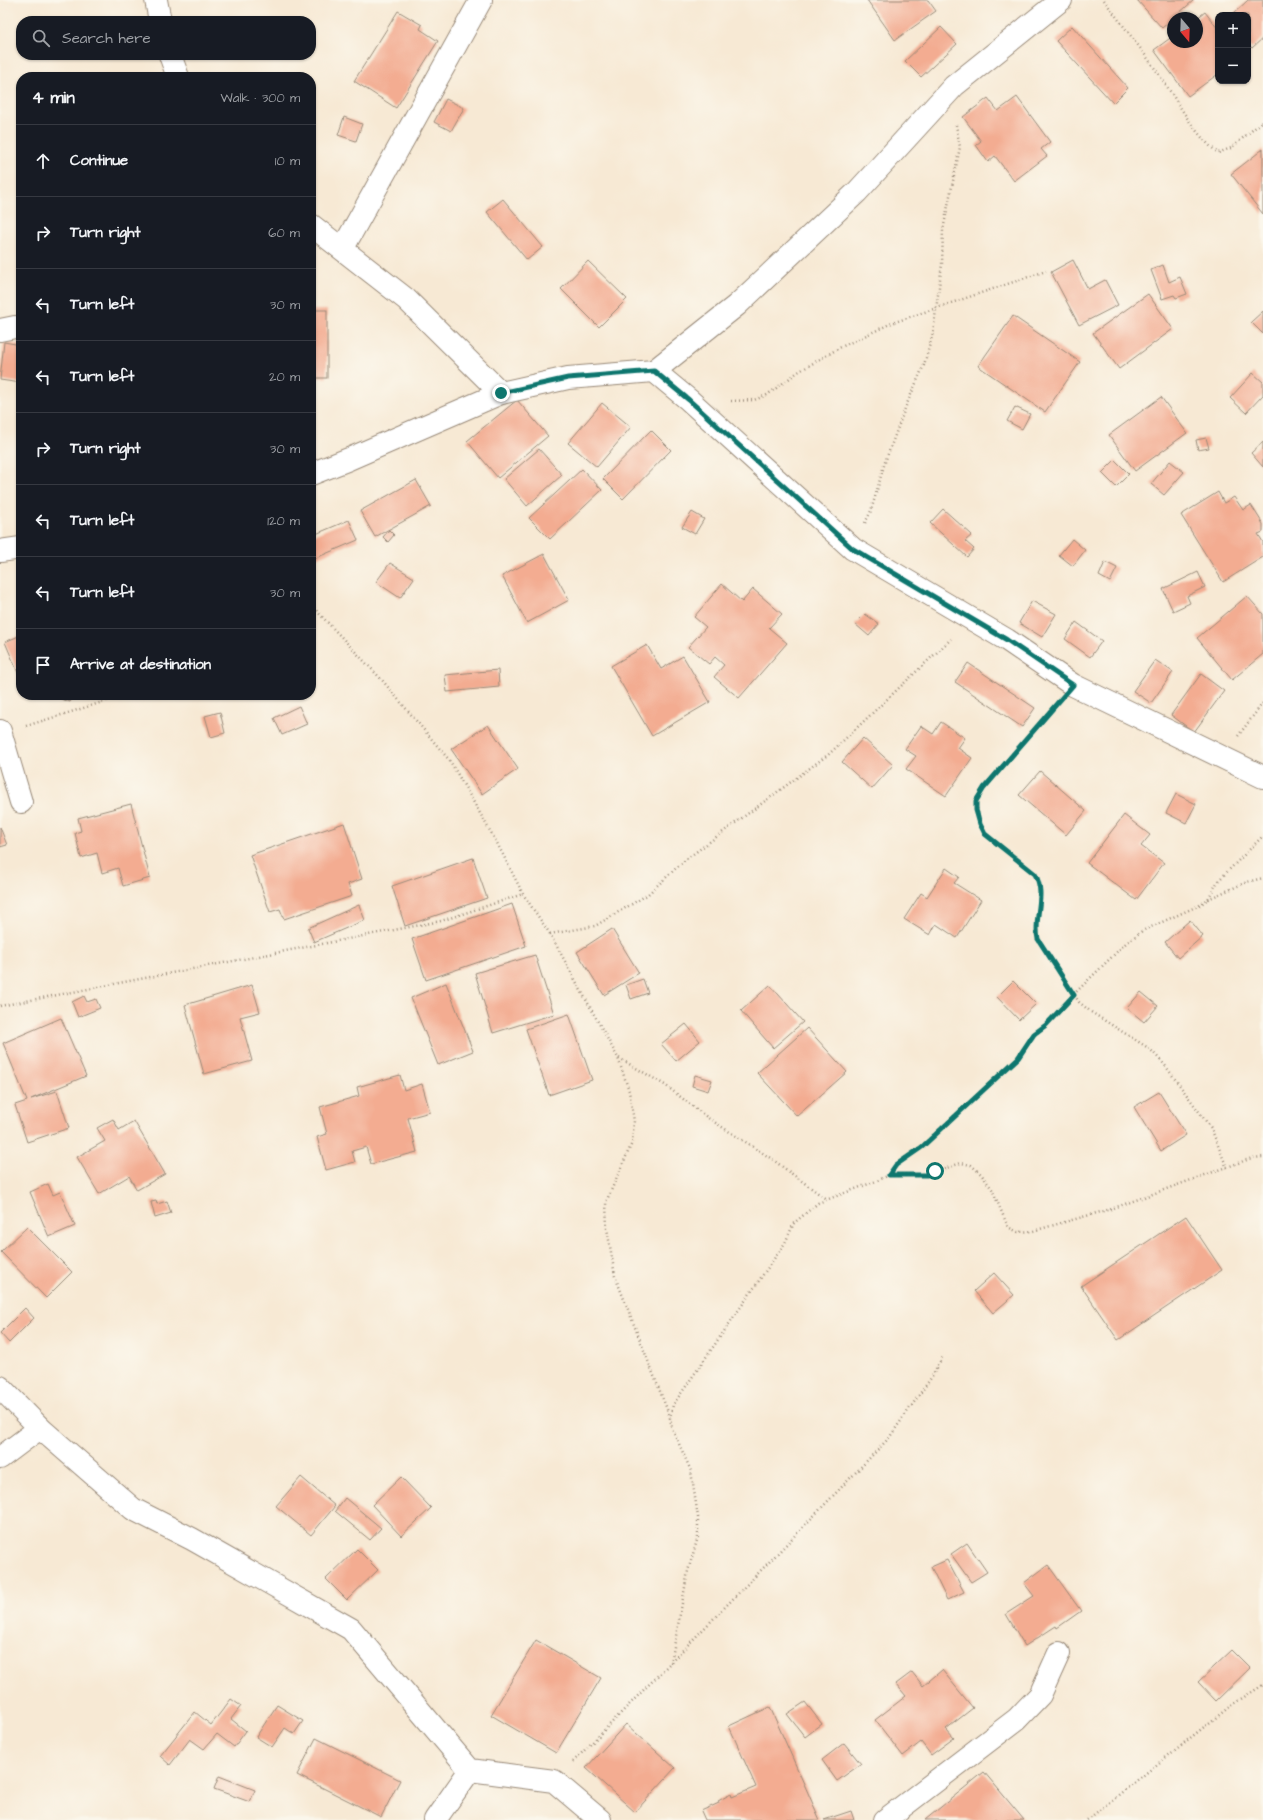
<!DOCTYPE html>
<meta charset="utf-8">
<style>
body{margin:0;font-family:"Architects Daughter",sans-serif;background:#20242c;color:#f1f3f6}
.controls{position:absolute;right:12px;top:12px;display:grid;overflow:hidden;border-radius:8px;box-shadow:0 1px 3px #0004}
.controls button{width:36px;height:36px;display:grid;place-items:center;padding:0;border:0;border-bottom:1px solid #363941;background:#171b24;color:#f1f3f6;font:20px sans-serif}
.compass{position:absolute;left:1167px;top:12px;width:36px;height:36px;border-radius:50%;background:#171b24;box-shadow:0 1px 3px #0004;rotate:161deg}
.stop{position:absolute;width:12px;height:12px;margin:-9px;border:3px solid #0f766e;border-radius:50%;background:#fff}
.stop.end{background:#0f766e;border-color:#fff;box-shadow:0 1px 4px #0008}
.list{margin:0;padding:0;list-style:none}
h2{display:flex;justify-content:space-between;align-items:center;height:52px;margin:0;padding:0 16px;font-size:17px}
h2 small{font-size:13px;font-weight:400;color:#9ea1a6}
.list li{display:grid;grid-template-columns:26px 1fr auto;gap:12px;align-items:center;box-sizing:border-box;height:72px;padding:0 16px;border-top:1px solid #363941}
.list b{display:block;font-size:15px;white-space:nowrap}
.list em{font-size:13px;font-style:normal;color:#9ea1a6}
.icon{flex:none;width:22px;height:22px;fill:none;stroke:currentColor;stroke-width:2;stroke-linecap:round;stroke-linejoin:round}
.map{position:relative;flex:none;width:1263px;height:1820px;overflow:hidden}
.search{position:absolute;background:#171b24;box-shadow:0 1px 3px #0004;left:16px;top:16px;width:300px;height:44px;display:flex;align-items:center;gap:10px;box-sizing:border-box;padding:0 14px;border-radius:16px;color:#9ea1a6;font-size:15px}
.panel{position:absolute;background:#171b24;box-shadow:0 1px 3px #0004;left:16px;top:72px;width:300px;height:628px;border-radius:16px}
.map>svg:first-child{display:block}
.building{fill:#f3ac91}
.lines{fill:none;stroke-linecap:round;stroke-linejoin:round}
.street-casing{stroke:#998a79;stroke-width:24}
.path{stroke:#998a79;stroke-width:2.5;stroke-dasharray:1 3;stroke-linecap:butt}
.street{stroke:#fff;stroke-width:22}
.route{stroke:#0f766e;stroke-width:5}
</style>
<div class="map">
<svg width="1263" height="1820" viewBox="0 0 1263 1820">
<rect width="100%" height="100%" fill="#fbf7ec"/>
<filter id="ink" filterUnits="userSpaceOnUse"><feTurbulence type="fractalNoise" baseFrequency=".025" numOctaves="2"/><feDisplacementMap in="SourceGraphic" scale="8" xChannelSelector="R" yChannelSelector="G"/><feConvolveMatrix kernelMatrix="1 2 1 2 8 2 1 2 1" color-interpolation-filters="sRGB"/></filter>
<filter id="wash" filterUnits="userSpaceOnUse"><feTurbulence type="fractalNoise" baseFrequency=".012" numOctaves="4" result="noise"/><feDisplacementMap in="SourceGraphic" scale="16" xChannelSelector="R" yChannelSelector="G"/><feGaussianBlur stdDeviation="0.9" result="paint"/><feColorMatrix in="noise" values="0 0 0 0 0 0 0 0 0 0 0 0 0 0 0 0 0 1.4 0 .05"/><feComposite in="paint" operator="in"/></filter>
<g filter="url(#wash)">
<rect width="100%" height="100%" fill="#f7e9d4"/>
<g id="blocks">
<g class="building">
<path d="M 867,0 L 928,0 L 936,11 L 895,40 Z"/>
<path d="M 1137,0 L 1194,0 L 1162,28 Z"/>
<path d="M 1248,0 L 1263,0 L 1263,38 L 1252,48 L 1248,44 L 1248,15 L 1232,15 Z"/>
<path d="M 398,11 L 422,25 L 420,29 L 438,41 L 396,108 L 354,81 Z"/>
<path d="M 1205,12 L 1218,29 L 1218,74 L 1188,96 L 1154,50 L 1173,36 L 1173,42 L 1197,42 L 1197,18 Z"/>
<path d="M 1072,26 L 1128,88 L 1113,103 L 1056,41 Z"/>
<path d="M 941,27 L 957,44 L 921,77 L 905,61 Z"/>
<path d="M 1017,97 L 1050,142 L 1041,149 L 1047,156 L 1014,181 L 995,156 L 988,162 L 976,145 L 981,141 L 963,117 L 988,98 L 998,111 Z"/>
<path d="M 446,99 L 464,108 L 451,131 L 434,122 Z"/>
<path d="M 344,117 L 362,124 L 356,141 L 338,135 Z"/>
<path d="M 1263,149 L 1263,214 L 1231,174 Z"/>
<path d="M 503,199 L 543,247 L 527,260 L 487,212 Z"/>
<path d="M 1073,260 L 1088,289 L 1105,280 L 1118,305 L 1079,325 L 1051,272 Z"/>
<path d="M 588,261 L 627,299 L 599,327 L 561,289 Z"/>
<path d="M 1163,265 L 1169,282 L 1180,277 L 1187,294 L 1176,298 L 1174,295 L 1162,299 L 1151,270 Z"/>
<path d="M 1148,294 L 1173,329 L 1119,369 L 1093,333 Z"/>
<rect x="311" y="310" width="16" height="68"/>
<path d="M 1263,311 L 1263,334 L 1251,322 Z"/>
<path d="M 1013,316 L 1080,362 L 1045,412 L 978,366 Z"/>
<path d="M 4,342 L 21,345 L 21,383 L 0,380 Z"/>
<path d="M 1253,373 L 1263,382 L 1263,395 L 1246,413 L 1230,398 Z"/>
<path d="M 1161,397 L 1187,433 L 1135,471 L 1109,435 Z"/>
<path d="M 517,400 L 548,436 L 498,478 L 467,441 Z"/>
<path d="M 602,403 L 631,427 L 597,467 L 568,443 Z"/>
<path d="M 1015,407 L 1030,414 L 1022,429 L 1007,421 Z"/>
<path d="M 651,430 L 671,450 L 623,499 L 603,479 Z"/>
<path d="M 1206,438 L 1209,448 L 1198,450 L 1196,440 Z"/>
<path d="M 1263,442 L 1263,467 L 1251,453 Z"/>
<path d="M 539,449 L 562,475 L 527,506 L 504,479 Z"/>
<path d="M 1115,460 L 1129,474 L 1116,487 L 1102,473 Z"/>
<path d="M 1170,461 L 1184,472 L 1164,495 L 1151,484 Z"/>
<path d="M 582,469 L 602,490 L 550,539 L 529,518 Z"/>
<path d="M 416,480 L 431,506 L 375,537 L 360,511 Z"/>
<path d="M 1218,492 L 1224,503 L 1234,497 L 1243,510 L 1251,505 L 1263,524 L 1263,532 L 1258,534 L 1263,542 L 1263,557 L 1223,582 L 1181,515 Z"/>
<path d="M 943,509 L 972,535 L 965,541 L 974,549 L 967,557 L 930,523 Z"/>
<path d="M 692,512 L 704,519 L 695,534 L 682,527 Z"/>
<path d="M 349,520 L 358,540 L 311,560 L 311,536 Z"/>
<path d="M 389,530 L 394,535 L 388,542 L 383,537 Z"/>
<path d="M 1072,539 L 1085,550 L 1073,566 L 1059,555 Z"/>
<path d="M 544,554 L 569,600 L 527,623 L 502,576 Z"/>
<path d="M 1105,562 L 1117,568 L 1110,582 L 1099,576 Z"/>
<path d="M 390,563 L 414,578 L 400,598 L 376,582 Z"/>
<path d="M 1198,572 L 1205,587 L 1187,596 L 1190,603 L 1173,611 L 1163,589 Z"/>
<path d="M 722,584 L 742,602 L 753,589 L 782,614 L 769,628 L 787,643 L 739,698 L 714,677 L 724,665 L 715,657 L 709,664 L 688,647 L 706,627 L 694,617 Z"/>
<path d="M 1247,596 L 1263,614 L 1263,654 L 1232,680 L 1197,638 Z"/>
<path d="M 1032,601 L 1056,614 L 1042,637 L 1019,623 Z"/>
<path d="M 865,614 L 879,624 L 869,636 L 855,624 Z"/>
<path d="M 1076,622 L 1102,641 L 1090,657 L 1065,639 Z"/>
<path d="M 21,635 L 21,680 L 5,642 Z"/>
<path d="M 647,645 L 661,669 L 683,656 L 710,702 L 652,736 L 611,666 Z"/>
<path d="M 1155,660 L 1173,672 L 1151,703 L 1133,691 Z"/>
<path d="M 968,663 L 1035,708 L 1022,727 L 955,682 Z"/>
<path d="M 498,670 L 499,687 L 447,692 L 445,675 Z"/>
<path d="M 1201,674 L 1224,691 L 1194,732 L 1171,715 Z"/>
<path d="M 60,695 L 73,695 L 70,702 L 59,698 Z"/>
<path d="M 299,706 L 307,724 L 282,735 L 274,718 Z"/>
<path d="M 220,712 L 225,733 L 211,737 L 205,716 Z"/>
<path d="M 941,722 L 965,738 L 958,748 L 972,758 L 946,796 L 906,769 L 916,756 L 905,749 L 921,726 L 933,734 Z"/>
<path d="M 488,725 L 518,769 L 482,794 L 451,749 Z"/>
<path d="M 863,738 L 893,765 L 872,789 L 842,762 Z"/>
<path d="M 1040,771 L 1086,811 L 1066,835 L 1019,795 Z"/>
<path d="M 1176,794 L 1196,804 L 1186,823 L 1166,813 Z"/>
<path d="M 131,804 L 150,878 L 123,886 L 118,868 L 102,873 L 97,853 L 81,858 L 75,833 L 81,831 L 78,818 Z"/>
<path d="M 1124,815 L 1150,835 L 1141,846 L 1164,863 L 1136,900 L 1087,863 Z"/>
<path d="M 344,823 L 362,879 L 348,884 L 352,896 L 284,919 L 280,909 L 270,912 L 250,855 Z"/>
<path d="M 0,827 L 7,845 L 0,847 Z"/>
<path d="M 473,858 L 487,898 L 405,926 L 392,886 Z"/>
<path d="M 946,868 L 959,877 L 954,883 L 981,900 L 957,938 L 936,924 L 930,935 L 904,919 L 921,893 L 927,897 Z"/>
<path d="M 512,904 L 526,946 L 426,980 L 412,939 Z"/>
<path d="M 359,905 L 365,920 L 314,942 L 308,928 Z"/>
<path d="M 1190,920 L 1203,936 L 1178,958 L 1165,942 Z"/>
<path d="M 612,929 L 639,973 L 604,995 L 577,952 Z"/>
<path d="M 535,955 L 554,1014 L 493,1033 L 475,973 Z"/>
<path d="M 643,979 L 648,993 L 631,999 L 626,985 Z"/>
<path d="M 1013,981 L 1036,1004 L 1019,1020 L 997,997 Z"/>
<path d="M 446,983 L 473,1051 L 438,1065 L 411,998 Z"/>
<path d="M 252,985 L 260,1012 L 240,1017 L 252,1061 L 204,1074 L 185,1005 Z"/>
<path d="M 770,985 L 803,1022 L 773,1048 L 741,1011 Z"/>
<path d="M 1141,992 L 1158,1006 L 1144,1022 L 1127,1008 Z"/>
<path d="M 84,996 L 87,1002 L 96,999 L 100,1008 L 78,1017 L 72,1002 Z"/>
<path d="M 569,1014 L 592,1080 L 549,1095 L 526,1029 Z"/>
<path d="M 61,1018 L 86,1076 L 31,1099 L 57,1091 L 69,1128 L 27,1142 L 15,1105 L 27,1101 L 3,1043 Z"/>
<path d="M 686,1024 L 700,1041 L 676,1061 L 661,1044 Z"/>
<path d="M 807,1028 L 847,1072 L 797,1116 L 757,1073 Z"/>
<path d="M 400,1075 L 404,1090 L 422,1084 L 430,1112 L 408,1118 L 417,1152 L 371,1164 L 366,1147 L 352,1151 L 355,1162 L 326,1170 L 317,1137 L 327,1134 L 320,1107 L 359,1096 L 357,1087 Z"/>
<path d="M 695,1075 L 712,1080 L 708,1091 L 692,1086 Z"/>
<path d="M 1159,1092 L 1186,1135 L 1161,1151 L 1134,1107 Z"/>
<path d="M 113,1119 L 119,1130 L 134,1121 L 165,1174 L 137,1190 L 129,1176 L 99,1194 L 77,1157 L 105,1141 L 97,1128 Z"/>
<path d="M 48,1184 L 53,1195 L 60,1192 L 75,1226 L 49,1237 L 30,1192 Z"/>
<path d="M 156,1201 L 157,1204 L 167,1201 L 171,1213 L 155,1218 L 151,1202 Z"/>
<path d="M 1186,1216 L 1222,1270 L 1118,1340 L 1081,1286 Z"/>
<path d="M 27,1227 L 72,1272 L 46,1298 L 1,1252 Z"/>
<path d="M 994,1273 L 1014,1295 L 993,1313 L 974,1291 Z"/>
<path d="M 25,1308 L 34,1318 L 9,1343 L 0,1333 Z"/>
<path d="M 301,1477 L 335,1506 L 311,1535 L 276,1506 Z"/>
<path d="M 401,1477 L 431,1508 L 401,1536 L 372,1505 Z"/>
<path d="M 345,1498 L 381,1528 L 370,1540 L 335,1511 Z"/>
<path d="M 967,1543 L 987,1572 L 971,1582 L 951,1554 Z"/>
<path d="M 357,1549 L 378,1570 L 347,1600 L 326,1579 Z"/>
<path d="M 947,1560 L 964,1592 L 947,1600 L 931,1567 Z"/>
<path d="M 1048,1565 L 1081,1611 L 1057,1628 L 1056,1626 L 1025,1646 L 1006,1614 L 1034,1596 L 1024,1583 Z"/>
<path d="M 536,1640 L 601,1678 L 556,1753 L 491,1715 Z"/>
<path d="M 1232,1650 L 1250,1668 L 1216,1701 L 1198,1682 Z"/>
<path d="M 942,1670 L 973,1708 L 946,1729 L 954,1738 L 931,1755 L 921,1742 L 903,1756 L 875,1720 L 906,1696 L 896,1684 L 912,1672 L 923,1686 Z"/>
<path d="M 231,1699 L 241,1706 L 231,1719 L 246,1731 L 234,1747 L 217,1734 L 204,1749 L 190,1739 L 170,1765 L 160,1756 L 195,1712 L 211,1725 Z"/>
<path d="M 805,1702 L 822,1724 L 805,1737 L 787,1714 Z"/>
<path d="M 277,1705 L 303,1721 L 294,1734 L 285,1728 L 272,1747 L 256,1737 Z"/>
<path d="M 770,1707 L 820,1820 L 705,1820 L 701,1811 L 719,1803 L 718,1801 L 731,1794 L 732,1797 L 756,1787 L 729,1726 Z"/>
<path d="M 626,1724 L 675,1768 L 635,1812 L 586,1768 Z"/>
<path d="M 316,1738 L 400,1780 L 381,1817 L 297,1775 Z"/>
<path d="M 844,1743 L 861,1764 L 837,1781 L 822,1760 Z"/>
<path d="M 984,1772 L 1024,1820 L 925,1820 Z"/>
<path d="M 219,1776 L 255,1790 L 250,1802 L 214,1789 Z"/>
<path d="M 851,1811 L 854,1820 L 824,1820 Z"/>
</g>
</g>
</g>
<g filter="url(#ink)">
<use href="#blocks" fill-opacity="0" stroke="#998a79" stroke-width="1"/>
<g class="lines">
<g class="street-casing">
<g id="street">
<path d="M 156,0 L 160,21"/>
<path d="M 170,55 L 178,77"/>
<path d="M 311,225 L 406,299 L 501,393"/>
<path d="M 343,248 L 481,0"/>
<path d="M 0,330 L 15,327"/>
<path d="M 654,371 L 737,305 L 857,192 L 954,86 L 1061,0"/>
<path d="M 311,474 L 349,459 L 501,393 L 568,378 L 654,371 L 689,400 L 853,549 L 1007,640 L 1073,685 L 1263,777"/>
<path d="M 0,551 L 21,548"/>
<path d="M 0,731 L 21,802"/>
<path d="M 0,1387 L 40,1428 L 133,1509 L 192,1539 L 351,1629 L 470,1770 L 554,1781 L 600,1820"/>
<path d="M 0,1458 L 40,1428"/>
<path d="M 435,1820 L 470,1770"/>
<path d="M 885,1820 L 1017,1719 L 1040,1695 L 1059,1653"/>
</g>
</g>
<g class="path">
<path d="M 1104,0 C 1123,26 1144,52 1162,79 C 1180,105 1193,133 1218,153 L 1231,148 L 1263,121"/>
<path d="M 731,401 L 754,400 L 767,395 L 798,372 L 839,348 L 892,323 L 1046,271"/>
<path d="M 865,523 L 871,511 L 885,462 L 906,406 L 924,365 L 933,333 L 942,264 L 943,230 L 960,147 L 956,125"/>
<path d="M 311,605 L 382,680 L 450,761 L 497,843 L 523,894 L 550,934 L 618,1058 L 629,1091 L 634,1121 L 632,1143 L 606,1202 L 607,1228 L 615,1276 L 670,1417"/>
<path d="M 1055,705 L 984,788 L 976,801 L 980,824 L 985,834 L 1035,874 C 1047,895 1033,917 1038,939 L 1079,1002 L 1091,1012 L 1150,1049 L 1164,1064 L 1211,1128 L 1227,1168"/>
<path d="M 26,726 L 106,701 L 117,695"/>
<path d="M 1238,736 L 1263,703"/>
<path d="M 1208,899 L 1247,882 L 1263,878"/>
<path d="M 550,934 L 595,926 L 647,895 L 685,860 L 829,754 L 951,639"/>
<path d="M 0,1006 L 441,921 L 523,894"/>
<path d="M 619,1058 L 665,1085 L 708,1118 L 772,1159 L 826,1199"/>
<path d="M 889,1175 L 927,1175 L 961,1163 L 971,1165 L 981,1174 L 992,1189 L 1008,1227 L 1018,1232 L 1033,1231 L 1111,1209 L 1252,1158 L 1263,1157"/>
<path d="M 671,1663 L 688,1571 L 698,1537 L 698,1517 L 691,1471 L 672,1428 L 670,1418 L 673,1405 L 785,1243 L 794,1223 L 818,1203 L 879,1180 L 889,1175 L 896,1165 L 921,1147 L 1018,1058 L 1034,1035 L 1046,1025 L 1073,995 L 1125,944 L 1142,931 L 1200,905 L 1208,899 L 1218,881 L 1263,836"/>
<path d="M 573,1762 L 775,1556 L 889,1438 L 931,1378 L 943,1356"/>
<path d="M 1087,1820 L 1233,1704 L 1263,1685"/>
</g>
<use href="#street" class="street"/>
</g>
</g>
<g class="lines" filter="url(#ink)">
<path class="route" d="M 501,393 L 568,378 L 654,371 L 689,400 L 853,549 L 1007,640 L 1073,685 L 984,788 L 976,801 L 976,810 L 980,824 L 985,834 L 1035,874 C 1047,895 1033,917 1038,939 L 1074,995 L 1046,1025 L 1034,1034 L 1018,1058 L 922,1147 L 896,1165 L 889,1175 L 927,1175 L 935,1171"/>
</g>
</svg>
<div class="controls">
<button>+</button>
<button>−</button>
</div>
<svg class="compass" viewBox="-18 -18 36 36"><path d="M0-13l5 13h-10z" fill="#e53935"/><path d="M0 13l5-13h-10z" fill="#9ea1a6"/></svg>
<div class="stop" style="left:935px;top:1171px"></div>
<div class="stop end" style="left:501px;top:393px"></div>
<div class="search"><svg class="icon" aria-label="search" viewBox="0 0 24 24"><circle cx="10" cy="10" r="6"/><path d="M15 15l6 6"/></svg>Search here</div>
<section class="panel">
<h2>4 min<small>Walk · 300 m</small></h2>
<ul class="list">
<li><svg class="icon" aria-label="ahead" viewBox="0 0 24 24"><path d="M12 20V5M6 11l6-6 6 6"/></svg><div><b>Continue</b></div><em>10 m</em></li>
<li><svg class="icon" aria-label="right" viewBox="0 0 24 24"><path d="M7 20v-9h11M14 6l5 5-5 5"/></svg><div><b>Turn right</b></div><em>60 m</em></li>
<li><svg class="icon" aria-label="left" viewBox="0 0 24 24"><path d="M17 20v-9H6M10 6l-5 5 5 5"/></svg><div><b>Turn left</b></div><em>30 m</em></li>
<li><svg class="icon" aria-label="left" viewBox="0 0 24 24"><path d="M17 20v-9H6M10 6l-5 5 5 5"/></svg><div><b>Turn left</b></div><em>20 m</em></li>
<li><svg class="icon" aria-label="right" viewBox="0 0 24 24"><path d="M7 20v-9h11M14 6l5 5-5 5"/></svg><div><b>Turn right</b></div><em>30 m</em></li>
<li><svg class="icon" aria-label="left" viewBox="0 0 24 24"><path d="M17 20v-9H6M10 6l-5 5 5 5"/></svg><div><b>Turn left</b></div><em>120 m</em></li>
<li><svg class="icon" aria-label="left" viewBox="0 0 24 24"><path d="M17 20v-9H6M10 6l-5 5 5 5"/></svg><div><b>Turn left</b></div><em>30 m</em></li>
<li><svg class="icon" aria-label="arrive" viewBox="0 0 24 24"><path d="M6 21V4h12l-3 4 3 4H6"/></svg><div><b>Arrive at destination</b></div></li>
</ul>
</section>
</div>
